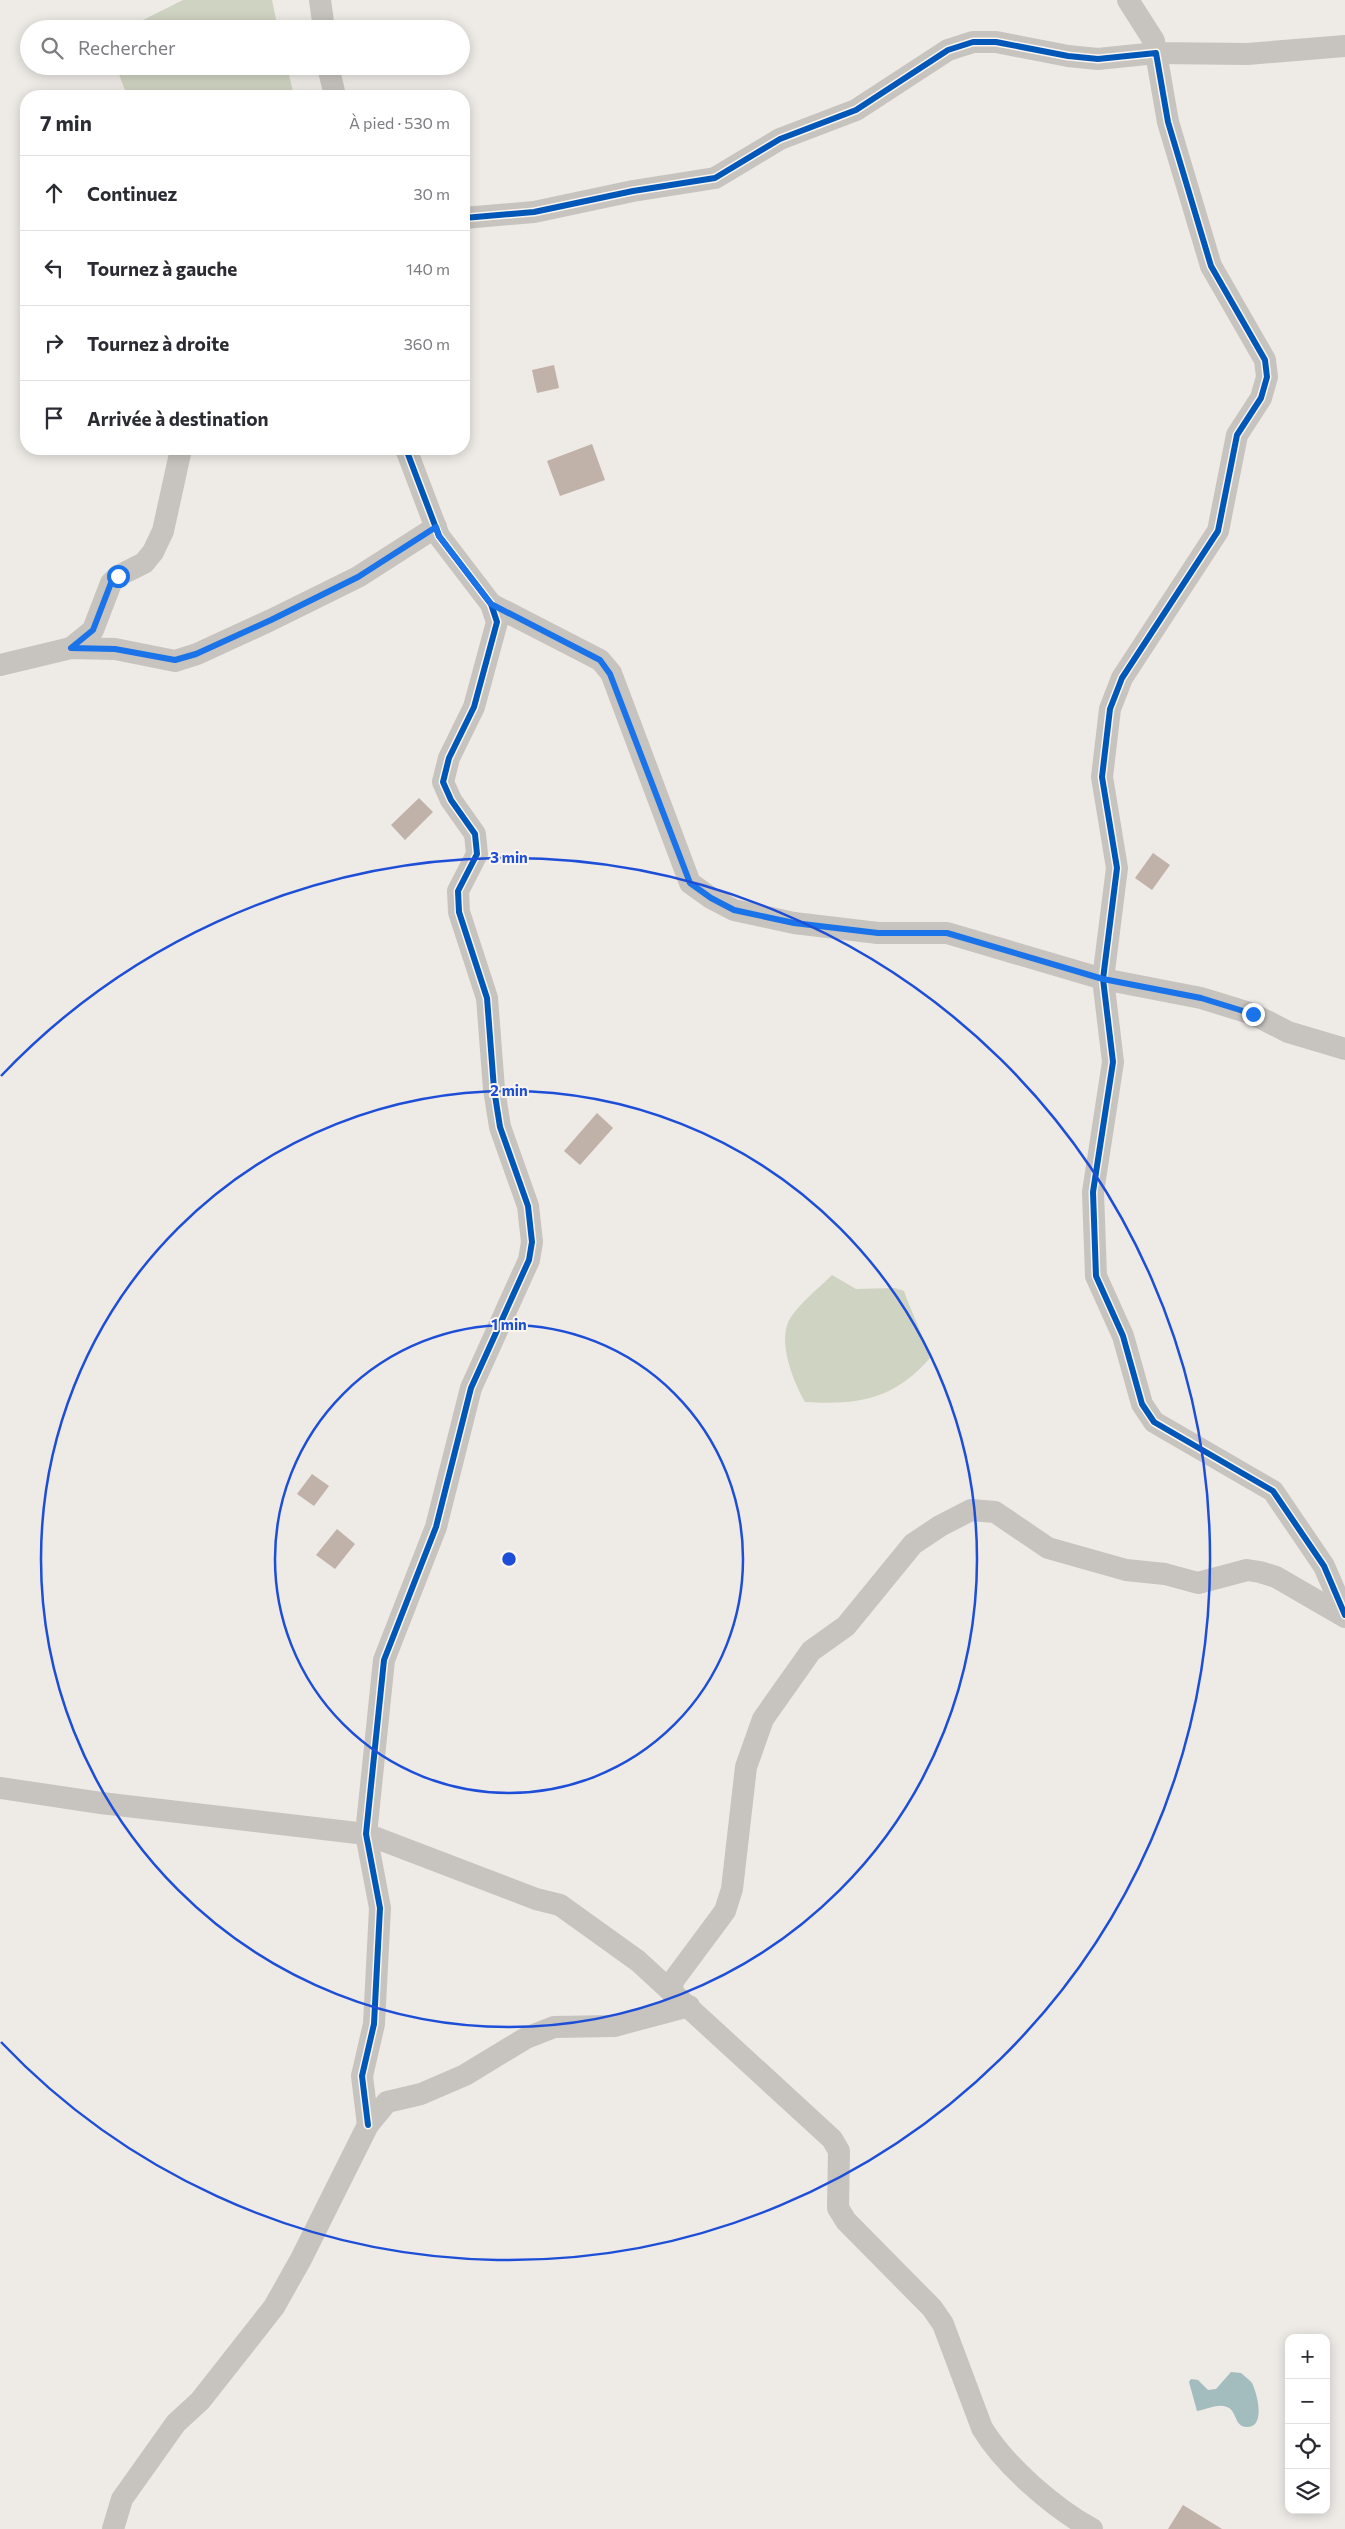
<!DOCTYPE html>
<html lang="fr">
<meta charset="utf-8">
<style>
body{margin:0;font-family:Commissioner,sans-serif;background:#f2f2f3;color:#2b2b33}
.controls{position:absolute;right:15px;bottom:15px;display:grid;overflow:hidden;border-radius:10px;box-shadow:0 2px 12px #0003}
.controls button{width:45px;height:45px;display:grid;place-items:center;padding:0;border:0;border-bottom:1px solid #e1e1e2;background:#fff;color:#2b2b33;font:25px sans-serif}
.stop{position:absolute;width:15px;height:15px;margin:-11px;border:4px solid #1a73e8;border-radius:50%;background:#fff}
.stop.end{background:#1a73e8;border-color:#fff;box-shadow:0 1px 5px #0008}
.list{margin:0;padding:0;list-style:none}
h2{display:flex;justify-content:space-between;align-items:center;height:65px;margin:0;padding:0 20px;font-size:21px}
h2 small{font-size:16px;font-weight:400;color:#7c7c81}
.list li{display:grid;grid-template-columns:32px 1fr auto;gap:15px;align-items:center;box-sizing:border-box;height:75px;padding:0 20px;border-top:1px solid #e1e1e2}
.list b{display:block;font-size:19px;white-space:nowrap}
.list em{font-size:16px;font-style:normal;color:#7c7c81}
.icon{flex:none;width:28px;height:28px;fill:none;stroke:currentColor;stroke-width:2;stroke-linecap:round;stroke-linejoin:round}
.map{position:relative;flex:none;width:1345px;height:2529px;overflow:hidden}
.search{position:absolute;background:#fff;box-shadow:0 2px 12px #0003;left:20px;top:20px;width:450px;height:55px;display:flex;align-items:center;gap:12px;box-sizing:border-box;padding:0 18px;border-radius:28px;color:#7c7c81;font-size:19px}
.panel{position:absolute;background:#fff;box-shadow:0 2px 12px #0003;left:20px;top:90px;width:450px;height:365px;border-radius:20px}
.map>svg:first-child{display:block}
.green{fill:#cfd3c1}
.water{fill:#a3bcbe}
.building{fill:#c0b1a9}
.lines{fill:none;stroke-linecap:round;stroke-linejoin:round}
.minor{stroke:#c7c3be;stroke-width:22}
.cycleway-casing{stroke:#faf5ee;stroke-width:9}
.cycleway{stroke:#0057b8;stroke-width:6}
.route{stroke:#1a73e8;stroke-width:6}
.ring{fill:none;stroke:#1d4ed8;stroke-width:2.5}
.centre{fill:#1d4ed8;stroke:#faf5ee;stroke-width:2.5}
.ring-label{font-size:15px;text-anchor:middle;font-weight:bold;fill:#1d4ed8;stroke:#faf5ee;stroke-width:4;stroke-linejoin:round;paint-order:stroke}
</style>
<div class="map">
<svg width="1345" height="2529" viewBox="0 0 1345 2529">
<rect width="100%" height="100%" fill="#eeeae6"/>
<g class="green">
<path d="M 183,0 L 272,0 L 278,29 L 125,29 Z"/>
<path d="M 116,66 L 287,66 L 294,96 L 127,96 Z"/>
<path d="M 832,1275 L 856,1289 L 895,1288 L 904,1291 C 912,1314 923,1335 930,1358 C 893,1400 859,1405 805,1402 C 793,1381 776,1339 791,1317 C 801,1302 819,1288 832,1275 Z"/>
</g>
<path class="water" d="M 1231,2372 L 1241,2373 C 1244,2376 1249,2379 1252,2383 C 1257,2393 1266,2426 1248,2427 C 1234,2428 1237,2410 1227,2407 C 1217,2403 1206,2410 1197,2411 L 1189,2382 L 1191,2379 L 1198,2380 L 1208,2390 L 1216,2389 Z"/>
<g class="building">
<path d="M 554,365 L 559,388 L 537,393 L 532,370 Z"/>
<path d="M 592,444 L 605,480 L 560,496 L 547,461 Z"/>
<path d="M 419,798 L 433,812 L 405,840 L 391,825 Z"/>
<path d="M 1153,853 L 1170,865 L 1152,890 L 1135,878 Z"/>
<path d="M 597,1113 L 613,1128 L 580,1165 L 564,1151 Z"/>
<path d="M 312,1474 L 329,1486 L 314,1506 L 297,1494 Z"/>
<path d="M 337,1529 L 355,1544 L 335,1569 L 316,1555 Z"/>
<path d="M 1183,2505 L 1222,2529 L 1168,2529 Z"/>
</g>
<g class="lines">
<g class="minor">
<path d="M 320,0 L 324,29"/>
<path d="M 1128,0 L 1154,41 L 1156,53 L 1247,54 L 1345,46"/>
<path d="M 328,66 L 335,96"/>
<path d="M 464,218 L 534,212 L 633,191 L 715,178 L 780,139 L 856,110 L 948,50 L 973,42 L 996,42 L 1068,56 L 1098,59 L 1156,53 L 1168,122 L 1211,266 L 1265,360 L 1267,377 L 1261,398 L 1237,435 L 1218,531 L 1122,678 L 1110,709 L 1102,777 L 1117,868 L 1103,979 L 1113,1062 L 1093,1192 L 1096,1276 L 1123,1336 L 1142,1404 L 1154,1422 L 1273,1491 L 1324,1566 L 1345,1615"/>
<path d="M 491,604 L 600,660 L 611,673 L 690,883 L 711,898 L 734,910 L 794,923 L 878,933 L 947,933 L 1103,979 L 1201,998 L 1253,1014 L 1288,1032 L 1345,1049"/>
<path d="M 71,648 L 93,630 L 111,583 L 118,576 L 144,563 L 153,552 L 163,531 L 181,449"/>
<path d="M 0,665 L 71,648 L 115,649 L 175,661 L 197,654 L 271,620 L 358,577 L 436,527"/>
<path d="M 0,1788 L 101,1803 L 366,1834 L 536,1899 L 560,1905 L 638,1961 L 832,2139 L 839,2151 L 838,2208 L 846,2221 L 932,2308 L 943,2324 L 982,2428 C 1005,2466 1054,2508 1092,2529"/>
<path d="M 672,1990 L 673,1981 L 725,1911 L 732,1889 L 746,1767 L 763,1719 L 811,1651 L 846,1626 L 913,1544 L 940,1526 L 971,1510 L 995,1512 L 1048,1548 L 1126,1570 L 1165,1574 L 1198,1583 L 1247,1570 L 1260,1572 L 1276,1577 L 1345,1617"/>
<path d="M 368,2125 L 362,2076 L 374,2024 L 380,1908 L 366,1834 L 384,1660 L 436,1527 L 471,1388 L 529,1260 L 532,1242 L 528,1206 L 500,1127 L 494,1089 L 487,998 L 459,912 L 458,891 L 477,854 L 475,834 L 451,800 L 443,782 L 449,758 L 474,707 L 497,622 L 491,604 L 439,536 L 406,449"/>
<path d="M 113,2529 L 122,2499 L 176,2423 L 200,2401 L 274,2307 L 301,2259 L 368,2125 L 387,2102 L 421,2094 L 465,2075 L 526,2038 L 554,2027 L 614,2026 L 689,2006"/>
</g>
<g class="cycleway-casing">
<g id="cycleway">
<path d="M 464,218 L 534,212 L 633,191 L 715,178 L 780,139 L 856,110 L 948,50 L 973,42 L 996,42 L 1068,56 L 1098,59 L 1156,53 L 1168,122 L 1211,266 L 1265,360 L 1267,377 L 1261,398 L 1237,435 L 1218,531 L 1122,678 L 1110,709 L 1102,777 L 1117,868 L 1103,979 L 1113,1062 L 1093,1192 L 1096,1276 L 1123,1336 L 1142,1404 L 1154,1422 L 1273,1491 L 1324,1566 L 1345,1615"/>
<path d="M 368,2125 L 362,2076 L 374,2024 L 380,1908 L 366,1834 L 384,1660 L 436,1527 L 471,1388 L 529,1260 L 532,1242 L 528,1206 L 500,1127 L 494,1089 L 487,998 L 459,912 L 458,891 L 477,854 L 475,834 L 451,800 L 443,782 L 449,758 L 474,707 L 497,622 L 491,604 L 439,536 L 406,449"/>
</g>
</g>
<use href="#cycleway" class="cycleway"/>
</g>
<g class="lines">
<path class="route" d="M 118,576 L 111,583 L 93,630 L 71,648 L 115,649 L 175,660 L 196,654 L 271,620 L 358,577 L 436,527 L 439,536 L 491,604 L 600,660 L 610,674 L 690,883 L 711,898 L 734,910 L 794,923 L 878,933 L 947,933 L 1103,979 L 1201,998 L 1253,1014"/>
</g>
<g class="ring">
<circle cx="509" cy="1559" r="234"/>
<circle cx="509" cy="1559" r="468"/>
<path d="M1 1076A701 701 0 1 1 1 2042"/>
</g>
<circle cx="509" cy="1559" r="8" class="centre"/>
<g class="ring-label">
<text x="509" y="863">3 min</text>
<text x="509" y="1096">2 min</text>
<text x="509" y="1330">1 min</text>
</g>
</svg>
<div class="controls">
<button>+</button>
<button>−</button>
<button><svg class="icon" aria-label="locate" viewBox="0 0 24 24"><circle cx="12" cy="12" r="6"/><path d="M12 2v4M12 18v4M2 12h4M18 12h4"/></svg></button>
<button><svg class="icon" aria-label="layers" viewBox="0 0 24 24"><path d="M12 4l9 5-9 5-9-5zM3 14l9 5 9-5"/></svg></button>
</div>
<div class="stop" style="left:118px;top:576px"></div>
<div class="stop end" style="left:1253px;top:1014px"></div>
<div class="search"><svg class="icon" aria-label="search" viewBox="0 0 24 24"><circle cx="10" cy="10" r="6"/><path d="M15 15l6 6"/></svg>Rechercher</div>
<section class="panel">
<h2>7 min<small>À pied · 530 m</small></h2>
<ul class="list">
<li><svg class="icon" aria-label="ahead" viewBox="0 0 24 24"><path d="M12 20V5M6 11l6-6 6 6"/></svg><div><b>Continuez</b></div><em>30 m</em></li>
<li><svg class="icon" aria-label="left" viewBox="0 0 24 24"><path d="M17 20v-9H6M10 6l-5 5 5 5"/></svg><div><b>Tournez à gauche</b></div><em>140 m</em></li>
<li><svg class="icon" aria-label="right" viewBox="0 0 24 24"><path d="M7 20v-9h11M14 6l5 5-5 5"/></svg><div><b>Tournez à droite</b></div><em>360 m</em></li>
<li><svg class="icon" aria-label="arrive" viewBox="0 0 24 24"><path d="M6 21V4h12l-3 4 3 4H6"/></svg><div><b>Arrivée à destination</b></div></li>
</ul>
</section>
</div>
